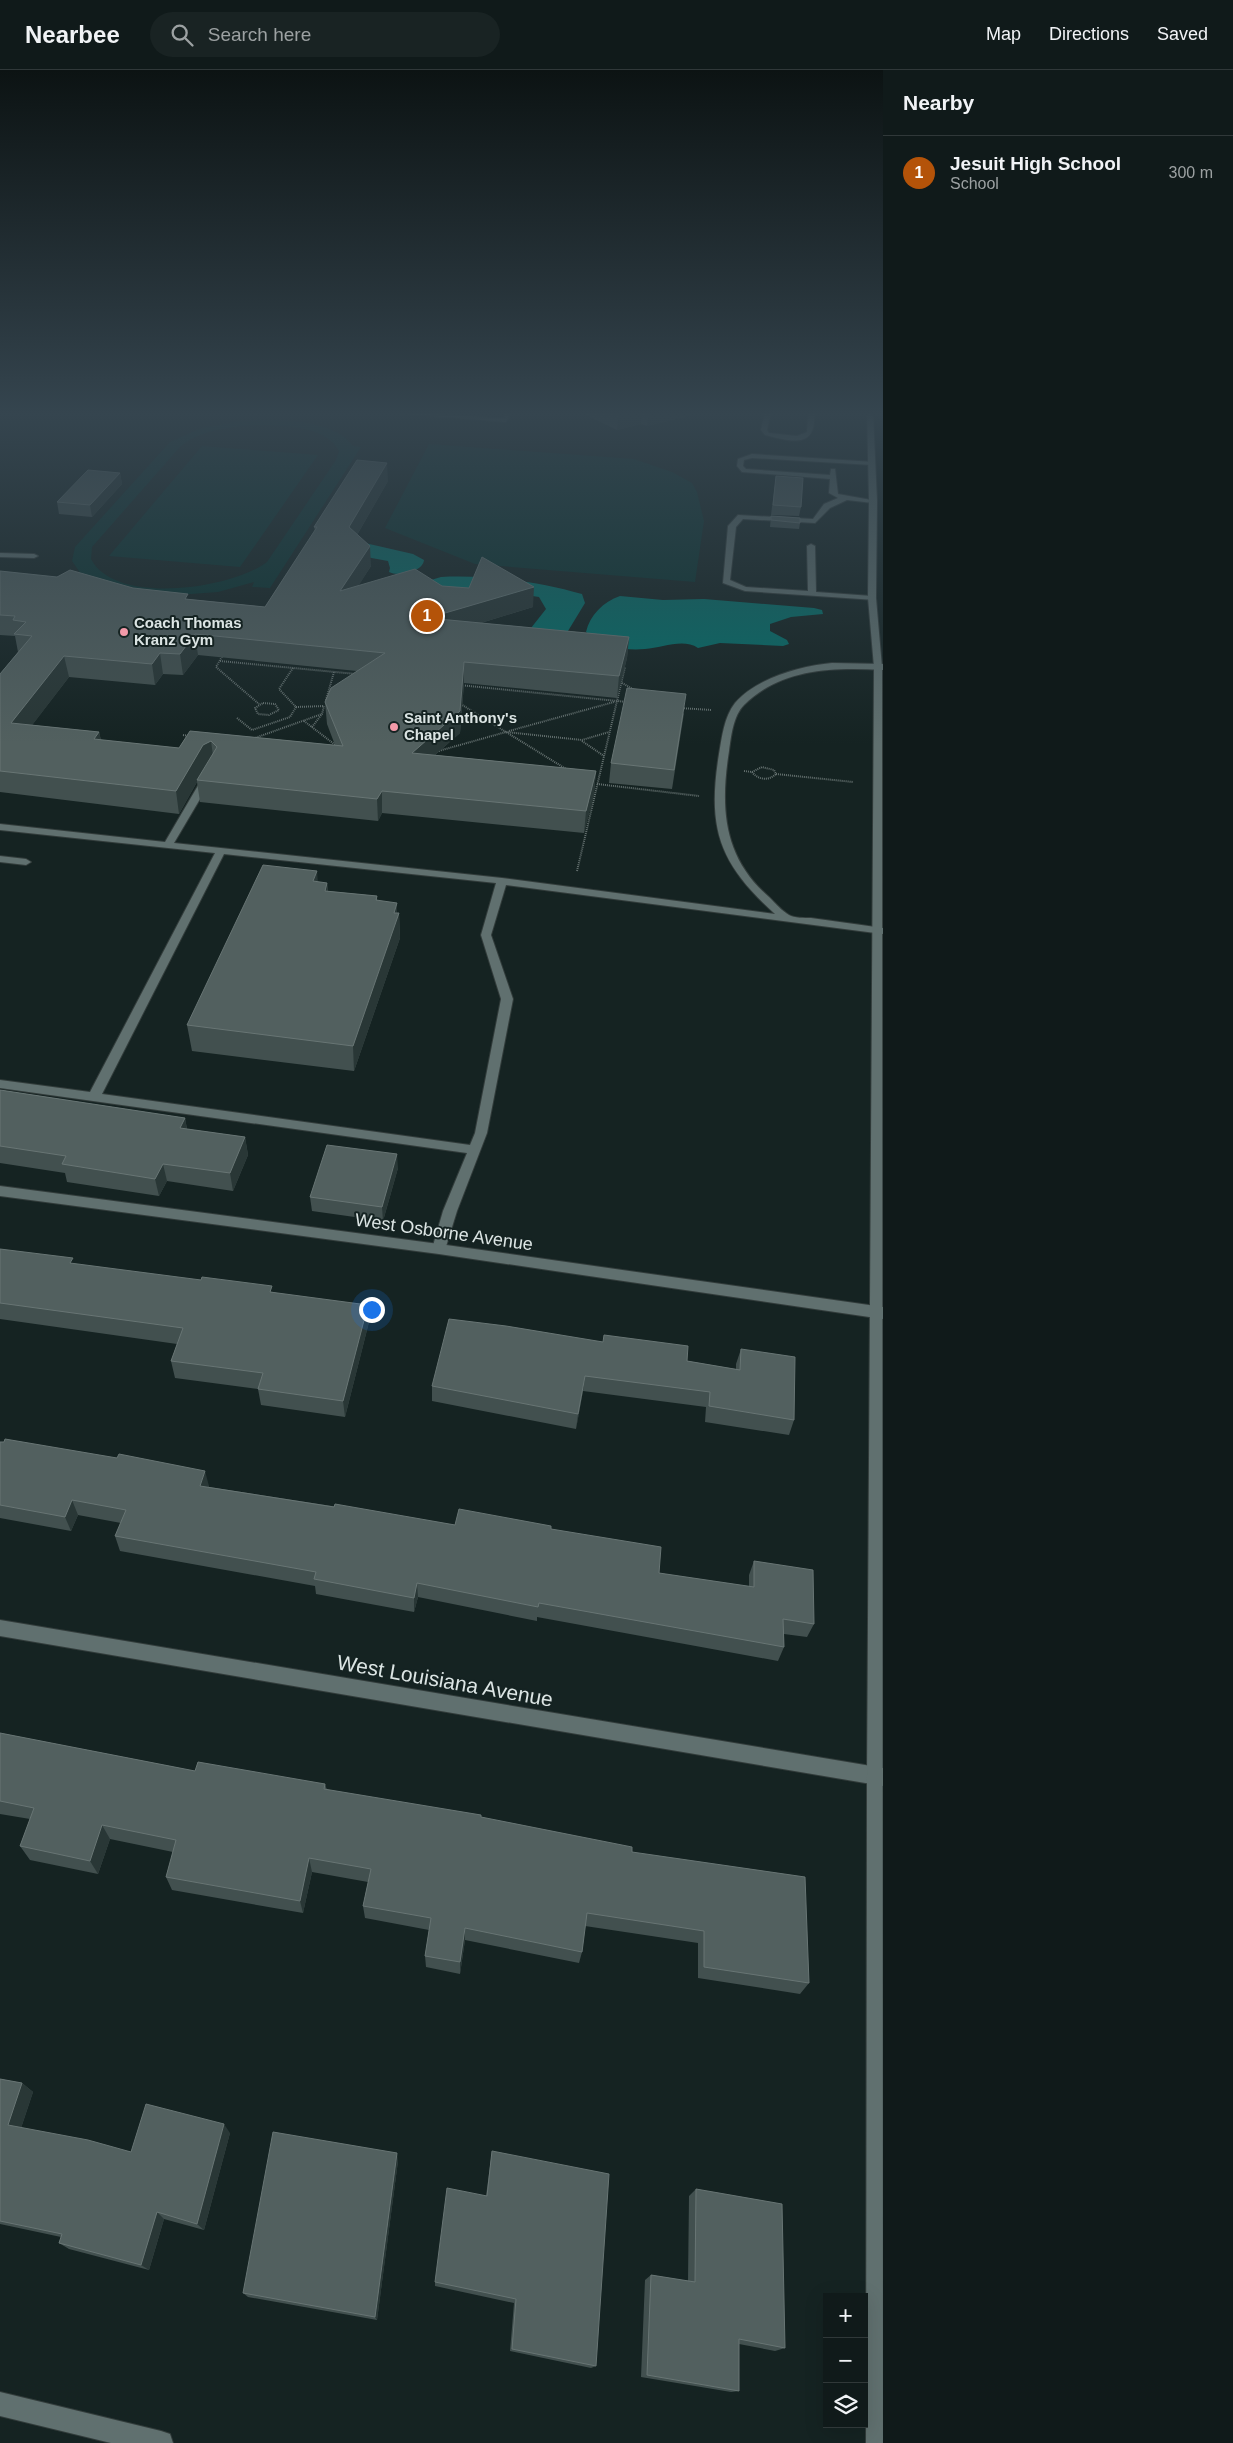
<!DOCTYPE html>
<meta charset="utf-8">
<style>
body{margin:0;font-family:Arial,sans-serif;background:#192323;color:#f1f3f6}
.controls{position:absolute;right:15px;bottom:15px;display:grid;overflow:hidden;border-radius:0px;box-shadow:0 5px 20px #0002}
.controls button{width:45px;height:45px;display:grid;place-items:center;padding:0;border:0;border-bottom:1px solid #303839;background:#101a1a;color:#f1f3f6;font:25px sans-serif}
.you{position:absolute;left:371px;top:1239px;width:18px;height:18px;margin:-12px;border:4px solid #fff;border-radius:50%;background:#1a73e8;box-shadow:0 0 0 8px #1a73e833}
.badge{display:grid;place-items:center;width:32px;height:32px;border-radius:50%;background:#b45309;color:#fff;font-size:16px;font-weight:700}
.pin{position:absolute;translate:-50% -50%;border:2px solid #fff;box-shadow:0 1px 5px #0006}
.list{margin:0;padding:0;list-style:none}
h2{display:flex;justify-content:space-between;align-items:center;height:65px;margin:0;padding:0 20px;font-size:21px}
h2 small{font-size:16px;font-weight:400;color:#9ca1a2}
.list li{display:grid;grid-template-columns:32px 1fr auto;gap:15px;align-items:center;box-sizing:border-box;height:75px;padding:0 20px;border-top:1px solid #303839}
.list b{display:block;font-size:19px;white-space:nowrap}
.list p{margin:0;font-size:16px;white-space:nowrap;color:#9ca1a2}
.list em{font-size:16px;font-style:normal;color:#9ca1a2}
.icon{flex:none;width:28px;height:28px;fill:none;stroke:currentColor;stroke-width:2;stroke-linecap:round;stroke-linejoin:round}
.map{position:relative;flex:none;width:883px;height:2373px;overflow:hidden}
header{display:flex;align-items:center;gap:30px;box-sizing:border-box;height:70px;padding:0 25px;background:#101a1a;border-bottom:1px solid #303839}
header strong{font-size:24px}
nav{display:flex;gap:28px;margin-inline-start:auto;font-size:18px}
.search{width:350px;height:45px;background:#192323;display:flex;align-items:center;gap:12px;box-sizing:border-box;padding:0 18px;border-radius:28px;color:#9ca1a2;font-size:19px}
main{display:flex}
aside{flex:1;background:#101a1a}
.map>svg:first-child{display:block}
.green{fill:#0a3330;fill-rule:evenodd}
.water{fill:#056d68}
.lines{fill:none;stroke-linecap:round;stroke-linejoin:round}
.service-casing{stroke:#323c3b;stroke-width:2}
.minor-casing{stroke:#323c3b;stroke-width:2}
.tertiary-casing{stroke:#323c3b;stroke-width:2}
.path{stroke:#667271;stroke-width:2;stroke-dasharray:1 1;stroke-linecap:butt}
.service{fill:#60706f;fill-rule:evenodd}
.minor{fill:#60706f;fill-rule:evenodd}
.tertiary{fill:#60706f;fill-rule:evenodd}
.wall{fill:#42504f;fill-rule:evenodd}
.shaded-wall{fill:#293736}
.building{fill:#52605f;stroke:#687574;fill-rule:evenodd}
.poi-dot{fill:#f39aa9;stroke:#152322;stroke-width:2}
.labels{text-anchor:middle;stroke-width:4;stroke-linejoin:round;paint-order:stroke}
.far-poi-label{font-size:15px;font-weight:bold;fill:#dce5e4;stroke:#152322;text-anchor:start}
.street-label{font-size:18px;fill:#dce5e4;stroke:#152322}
.near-street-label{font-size:21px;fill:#dce5e4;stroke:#152322}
</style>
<header>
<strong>Nearbee</strong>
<div class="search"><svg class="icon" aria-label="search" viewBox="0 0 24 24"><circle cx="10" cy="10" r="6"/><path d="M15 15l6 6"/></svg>Search here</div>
<nav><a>Map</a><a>Directions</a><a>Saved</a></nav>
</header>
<main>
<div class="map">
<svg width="883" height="2373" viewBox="0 0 883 2373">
<rect width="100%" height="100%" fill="#152322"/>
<g class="green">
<path d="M 239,351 C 272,349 332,347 353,376 L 361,377 L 270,518 L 252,517 L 254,512 L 218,522 L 164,526 L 81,504 L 72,491 L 75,477 L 170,372 L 199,359 ZM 255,355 C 278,355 327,355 339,381 L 336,390 L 267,492 C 232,519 115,536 91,489 L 92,477 L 179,378 C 199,360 229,357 255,355 Z"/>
<path d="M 429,374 L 634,389 L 672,402 L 692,413 L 697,422 L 704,451 L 695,512 L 475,494 L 385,458 Z"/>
<path d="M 202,376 L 318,385 L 240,497 L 109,486 Z"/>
</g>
<g class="water">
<path d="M 365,473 L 413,484 L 424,490 C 423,502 398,507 389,502 L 390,498 L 388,491 L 366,487 Z"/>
<path d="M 441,507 C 487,505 538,511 582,524 L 585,533 L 568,561 L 561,567 L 531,558 L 546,539 L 539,527 L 526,525 L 466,533 L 431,510 Z"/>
<path d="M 620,526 L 663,530 L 704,529 L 814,538 L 822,540 L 823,544 L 791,547 L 770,554 L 770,561 L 787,570 L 789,574 L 783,576 L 720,573 L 698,578 C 683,568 662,578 645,579 C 623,581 604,576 586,562 C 590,545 603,532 620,526 Z"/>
</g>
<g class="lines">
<g class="service-casing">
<g id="service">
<path d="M 384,342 L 504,348 L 506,342 L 512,342 L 506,352 Z"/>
<path d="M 765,342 L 771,342 L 767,360 L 769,363 L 797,366 L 807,362 L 808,342 L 814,342 C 817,379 792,372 765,365 L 761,360 Z"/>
<path d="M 752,384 L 874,392 L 872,395 L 752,388 L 744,390 L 743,396 L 746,399 L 830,405 L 831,399 L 835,399 L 838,424 L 877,431 L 873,433 L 847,430 L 830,438 L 815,453 L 743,449 L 736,457 L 730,510 L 746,517 L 808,521 L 807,476 L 811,474 L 815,476 L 816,522 L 872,526 L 876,528 L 875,530 L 745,521 L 723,513 L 728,456 L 738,445 L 813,449 L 824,434 L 838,428 L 829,423 L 830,409 L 742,402 L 737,396 L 738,389 Z"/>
<path d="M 0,483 L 34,484 L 38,486 L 34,488 L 0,487 Z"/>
<path d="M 832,593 L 883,594 L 883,600 C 834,597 781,598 744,635 C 733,646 731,667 729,681 C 720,738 723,787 769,827 C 775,833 782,841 789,845 C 794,848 805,848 811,848 C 835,851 859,855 883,858 L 883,864 L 506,815 L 491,865 L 513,929 L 487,1063 L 457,1141 L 444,1183 L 434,1183 L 432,1179 L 443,1141 L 467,1083 L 0,1018 L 0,1010 L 90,1022 L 215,783 L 0,760 L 0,754 L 165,772 L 203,707 L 208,704 L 213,707 L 174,773 L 502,808 L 775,844 C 719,793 707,759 719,684 C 722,667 724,647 735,633 C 757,608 800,596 832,593 ZM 224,784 L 496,813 L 481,865 L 501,929 L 475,1063 L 470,1075 L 102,1024 Z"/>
<path d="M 0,786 L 26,789 L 31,792 L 26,795 L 0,792 Z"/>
</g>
</g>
<g class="minor-casing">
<g id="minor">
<path d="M 0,1116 L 439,1174 L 883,1237 L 883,1249 L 439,1184 L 0,1126 Z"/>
<path d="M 0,1550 L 883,1698 L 883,1716 L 0,1566 Z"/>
<path d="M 0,2322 L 161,2361 L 170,2364 L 173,2373 L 111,2373 L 0,2346 Z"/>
</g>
</g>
<g class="tertiary-casing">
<path id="tertiary" d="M 867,342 L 873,342 L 877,431 L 876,528 L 882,597 L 883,2373 L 866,2373 L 867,1706 L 874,597 L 868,528 L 869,431 Z"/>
</g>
<g class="path">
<path d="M 223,585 L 216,597 L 259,634"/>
<path d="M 220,591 L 356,604"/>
<path d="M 293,598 L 279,619 L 296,637 L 324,636"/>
<path d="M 622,613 L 636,621"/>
<path d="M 459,615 L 627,632"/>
<path d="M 326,630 L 334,602"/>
<path d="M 263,633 L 275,634 L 279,640 L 269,645 L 258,644 L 255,638 Z"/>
<path d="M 459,633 L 566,699"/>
<path d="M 680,638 L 711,640"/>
<path d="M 237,648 L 252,660 L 290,647 L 296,637"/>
<path d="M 304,651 L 338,677"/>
<path d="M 312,657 L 322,644 L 324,636"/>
<path d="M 509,661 L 614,632"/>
<path d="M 183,665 L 190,666"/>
<path d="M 252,669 L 322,644"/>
<path d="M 582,671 L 604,686"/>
<path d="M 435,682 L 506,662 L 582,670 L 609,662"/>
<path d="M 744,701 L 752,702 C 758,710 769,711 776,704"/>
<path d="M 752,702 L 762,697 L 774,700 L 776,704 L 853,712"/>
<path d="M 597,714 L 699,726"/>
<path d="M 577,801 L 625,597"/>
</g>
<use href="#service" class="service"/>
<use href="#minor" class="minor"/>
<use href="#tertiary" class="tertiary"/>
</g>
<g class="wall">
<path d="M 580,342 L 705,342 L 647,356 L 641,354 L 617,360 Z"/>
<path d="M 120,403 L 122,414 L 92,447 L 59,444 L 57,432 Z"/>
<path d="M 776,406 L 801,437 L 799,446 L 771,445 Z"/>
<path d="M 388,411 L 357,465 L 371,496 L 358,516 L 442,516 L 533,537 L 481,553 L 629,567 L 627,588 L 617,628 L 464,613 L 460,663 L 435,685 L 596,701 L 594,723 L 584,763 L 382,743 L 378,751 L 200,732 L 197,712 L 179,744 L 0,722 L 0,604 L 18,582 L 15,566 L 0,565 L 0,501 L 133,518 L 188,529 L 265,537 L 315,461 L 314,457 ZM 198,585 L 357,601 L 325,632 L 327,654 L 335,675 L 190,661 L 179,678 L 101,670 L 99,662 L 32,655 L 69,607 L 155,615 L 163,604 L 183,605 Z"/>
<path d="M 771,446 L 800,453 L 799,459 L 770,457 Z"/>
<path d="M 684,643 L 672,719 L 609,713 L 611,693 Z"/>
<path d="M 318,812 L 327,813 L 328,821 L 377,826 L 377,830 L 397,843 L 399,843 L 400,868 L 354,1001 L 192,981 L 187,955 Z"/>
<path d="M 0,1020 L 185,1048 L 187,1059 L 245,1067 L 248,1085 L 233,1121 L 167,1111 L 159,1126 L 67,1112 L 65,1103 L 0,1093 Z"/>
<path d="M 398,1098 L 383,1151 L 312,1141 L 310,1127 Z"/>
<path d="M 0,1179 L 74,1194 L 273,1222 L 369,1252 L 345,1347 L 261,1335 L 258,1319 L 175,1308 L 171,1291 L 177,1274 L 0,1249 Z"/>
<path d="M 741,1279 L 794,1350 L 789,1365 L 705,1352 L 706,1337 L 583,1321 L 576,1359 L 432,1331 L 432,1316 L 687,1291 L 736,1299 L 736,1294 Z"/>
<path d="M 0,1372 L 209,1416 L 209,1417 L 455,1455 L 551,1459 L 659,1503 L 749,1517 L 749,1505 L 754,1491 L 814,1554 L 807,1567 L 784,1564 L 784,1577 L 778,1591 L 537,1547 L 537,1551 L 418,1527 L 414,1542 L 316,1524 L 315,1516 L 120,1481 L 115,1466 L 121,1453 L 78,1445 L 71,1461 L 0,1448 Z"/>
<path d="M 0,1663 L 195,1701 L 325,1714 L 327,1720 L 481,1747 L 632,1782 L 809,1913 L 800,1924 L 698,1908 L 698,1873 L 585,1856 L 582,1882 L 579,1893 L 465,1870 L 460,1904 L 426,1897 L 425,1886 L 429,1860 L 365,1848 L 363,1836 L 368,1812 L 312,1802 L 303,1843 L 172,1820 L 166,1807 L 173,1782 L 110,1769 L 98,1804 L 30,1790 L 20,1776 L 30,1749 L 0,1744 Z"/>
<path d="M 0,2009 L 22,2013 L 33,2022 L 21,2058 L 131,2082 L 230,2063 L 204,2160 L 164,2149 L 149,2200 L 69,2179 L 59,2173 L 61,2167 L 0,2154 Z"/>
<path d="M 492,2081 L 596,2296 L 591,2298 L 510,2281 L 514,2233 L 435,2216 L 435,2212 L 486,2126 Z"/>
<path d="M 398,2091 L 377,2250 L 248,2227 L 243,2223 Z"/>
<path d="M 696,2119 L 785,2278 L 775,2281 L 739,2274 L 739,2321 L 731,2322 L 641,2307 L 645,2210 L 651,2205 L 688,2211 L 689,2126 Z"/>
</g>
<g class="shaded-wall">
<path d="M 619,342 L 642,342 L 641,354 L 617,360 Z"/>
<path d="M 649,342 L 705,342 L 647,356 Z"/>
<path d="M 387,393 L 388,411 L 350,477 L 349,457 Z"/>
<path d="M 120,403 L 122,414 L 92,447 L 90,435 Z"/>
<path d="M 370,476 L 371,496 L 342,542 L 340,521 Z"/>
<path d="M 534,517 L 533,537 L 428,569 L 428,548 Z"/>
<path d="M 195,564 L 198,585 L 183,605 L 180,584 Z"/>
<path d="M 629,567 L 627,588 L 617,628 L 619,606 Z"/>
<path d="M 160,583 L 163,604 L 155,615 L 152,594 Z"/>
<path d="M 64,586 L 69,607 L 17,675 L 11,653 Z"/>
<path d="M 464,592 L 464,613 L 460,663 L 412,705 L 412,683 Z"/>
<path d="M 99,662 L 104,684 L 94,669 Z"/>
<path d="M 211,671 L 214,693 L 197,710 L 197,712 L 179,744 L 176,721 L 203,675 Z"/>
<path d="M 596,701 L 594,723 L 584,763 L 586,741 Z"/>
<path d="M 382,721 L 382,743 L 378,751 L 377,729 Z"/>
<path d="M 317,801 L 319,826 L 313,811 Z"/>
<path d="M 327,813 L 329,838 L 325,821 Z"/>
<path d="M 397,833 L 397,848 L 399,843 L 400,868 L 354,1001 L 353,976 Z"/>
<path d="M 185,1048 L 188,1066 L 180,1058 Z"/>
<path d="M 245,1067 L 248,1085 L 233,1121 L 230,1103 Z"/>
<path d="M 397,1084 L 398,1098 L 383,1151 L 382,1137 Z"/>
<path d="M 163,1094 L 167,1111 L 159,1126 L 155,1109 Z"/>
<path d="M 368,1235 L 369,1252 L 345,1347 L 343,1331 Z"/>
<path d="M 585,1306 L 583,1321 L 576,1359 L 578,1344 Z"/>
<path d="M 205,1401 L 209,1416 L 203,1431 L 200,1416 Z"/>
<path d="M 72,1430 L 78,1445 L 71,1461 L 65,1447 Z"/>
<path d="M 417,1513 L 418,1527 L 414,1542 L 414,1528 Z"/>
<path d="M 102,1755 L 110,1769 L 98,1804 L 90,1791 Z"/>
<path d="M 309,1788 L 312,1802 L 303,1843 L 300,1831 Z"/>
<path d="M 465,1858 L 465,1870 L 460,1904 L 460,1892 Z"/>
<path d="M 22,2013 L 33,2022 L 19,2064 L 8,2055 Z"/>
<path d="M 224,2054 L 230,2063 L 204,2160 L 197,2154 Z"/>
<path d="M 397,2083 L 398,2091 L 377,2250 L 375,2247 Z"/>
<path d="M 157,2142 L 164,2149 L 149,2200 L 141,2195 Z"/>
</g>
<g class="building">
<path d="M 357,390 L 387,393 L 349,457 L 370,476 L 340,521 L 415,499 L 442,516 L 469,518 L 482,487 L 534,517 L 428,548 L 629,567 L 619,606 L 464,592 L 460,641 L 412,683 L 596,701 L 586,741 L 382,721 L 377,729 L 197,710 L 217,677 L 211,671 L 203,675 L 176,721 L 0,701 L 0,604 L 32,566 L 14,564 L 26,552 L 13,550 L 15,546 L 0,545 L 0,501 L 57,507 L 70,500 L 133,518 L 188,524 L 185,529 L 265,537 L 317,457 L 314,457 ZM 195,564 L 385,583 L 331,618 L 325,632 L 343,676 L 190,661 L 179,678 L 94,669 L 99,662 L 11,653 L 64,586 L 152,594 L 160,583 L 180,584 Z"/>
<path d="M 88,400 L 120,403 L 90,435 L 57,432 Z"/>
<path d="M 776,406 L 803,408 L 801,437 L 773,435 Z"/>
<path d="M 771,446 L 800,448 L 800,453 L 771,450 Z"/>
<path d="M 627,618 L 686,624 L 674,700 L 611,693 Z"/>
<path d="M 263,795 L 317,801 L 313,811 L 327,813 L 325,821 L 377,826 L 376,830 L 397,833 L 394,843 L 399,843 L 353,976 L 187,955 Z"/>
<path d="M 0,1020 L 185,1048 L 180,1058 L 245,1067 L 230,1103 L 163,1094 L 155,1109 L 62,1094 L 66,1086 L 0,1076 Z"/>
<path d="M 327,1075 L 397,1084 L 382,1137 L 310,1127 Z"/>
<path d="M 0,1179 L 73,1188 L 70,1193 L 201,1210 L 202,1207 L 272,1216 L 270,1222 L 368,1235 L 343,1331 L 258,1319 L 263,1303 L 171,1291 L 183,1258 L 0,1233 Z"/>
<path d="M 449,1249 L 506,1256 L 603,1272 L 604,1265 L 688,1276 L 687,1291 L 740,1300 L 741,1279 L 795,1287 L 794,1350 L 709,1336 L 710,1322 L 585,1306 L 578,1344 L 432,1316 Z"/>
<path d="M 5,1369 L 117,1388 L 119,1384 L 205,1401 L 200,1416 L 334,1437 L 335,1434 L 455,1455 L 459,1439 L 551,1456 L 551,1459 L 661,1477 L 659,1503 L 754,1517 L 754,1491 L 813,1500 L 814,1554 L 783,1549 L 784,1577 L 539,1533 L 538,1537 L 417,1513 L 414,1528 L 314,1509 L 316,1502 L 115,1466 L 126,1440 L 72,1430 L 65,1447 L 0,1435 L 0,1372 L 4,1372 Z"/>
<path d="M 0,1663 L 195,1701 L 198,1692 L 325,1714 L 324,1719 L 481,1745 L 481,1747 L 632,1777 L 632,1782 L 805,1807 L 809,1913 L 704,1897 L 704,1861 L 587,1843 L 582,1882 L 465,1858 L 460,1892 L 425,1886 L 431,1848 L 363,1836 L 371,1799 L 309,1788 L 300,1831 L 166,1807 L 176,1770 L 102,1755 L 90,1791 L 20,1776 L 34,1738 L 0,1731 Z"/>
<path d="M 0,2009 L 22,2013 L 8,2055 L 88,2070 L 131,2082 L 146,2034 L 224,2054 L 197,2154 L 157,2142 L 141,2195 L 59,2173 L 62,2164 L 0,2151 Z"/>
<path d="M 273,2062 L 397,2083 L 375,2247 L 243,2223 Z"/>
<path d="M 492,2081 L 609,2104 L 596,2296 L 512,2279 L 516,2229 L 435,2212 L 447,2118 L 487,2126 Z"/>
<path d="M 696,2119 L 782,2134 L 785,2278 L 739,2269 L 739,2321 L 647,2305 L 651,2205 L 695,2212 Z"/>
</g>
<linearGradient id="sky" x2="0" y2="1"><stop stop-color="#0c1313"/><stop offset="0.51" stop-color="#35454f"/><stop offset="1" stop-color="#35454f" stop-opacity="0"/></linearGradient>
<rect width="883" height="674" fill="url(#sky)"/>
<g class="poi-dot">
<circle cx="124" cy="562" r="5"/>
<circle cx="394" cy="657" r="5"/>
</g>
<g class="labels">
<g class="far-poi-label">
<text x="134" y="558">Coach Thomas<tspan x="134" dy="17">Kranz Gym</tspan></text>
<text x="404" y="653">Saint Anthony's<tspan x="404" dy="17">Chapel</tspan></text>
</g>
<g class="street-label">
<text transform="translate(444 1162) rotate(8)" y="6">West Osborne Avenue</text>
</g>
<g class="near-street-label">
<text transform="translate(445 1611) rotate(10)" y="7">West Louisiana Avenue</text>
</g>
</g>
</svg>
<div class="controls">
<button>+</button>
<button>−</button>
<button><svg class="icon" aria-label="layers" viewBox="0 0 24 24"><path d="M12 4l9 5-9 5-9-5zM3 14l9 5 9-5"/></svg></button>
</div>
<div class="you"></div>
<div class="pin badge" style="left:427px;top:546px">1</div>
</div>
<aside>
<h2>Nearby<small></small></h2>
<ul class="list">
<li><span class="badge">1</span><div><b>Jesuit High School</b><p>School</p></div><em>300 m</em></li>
</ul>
</aside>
</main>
